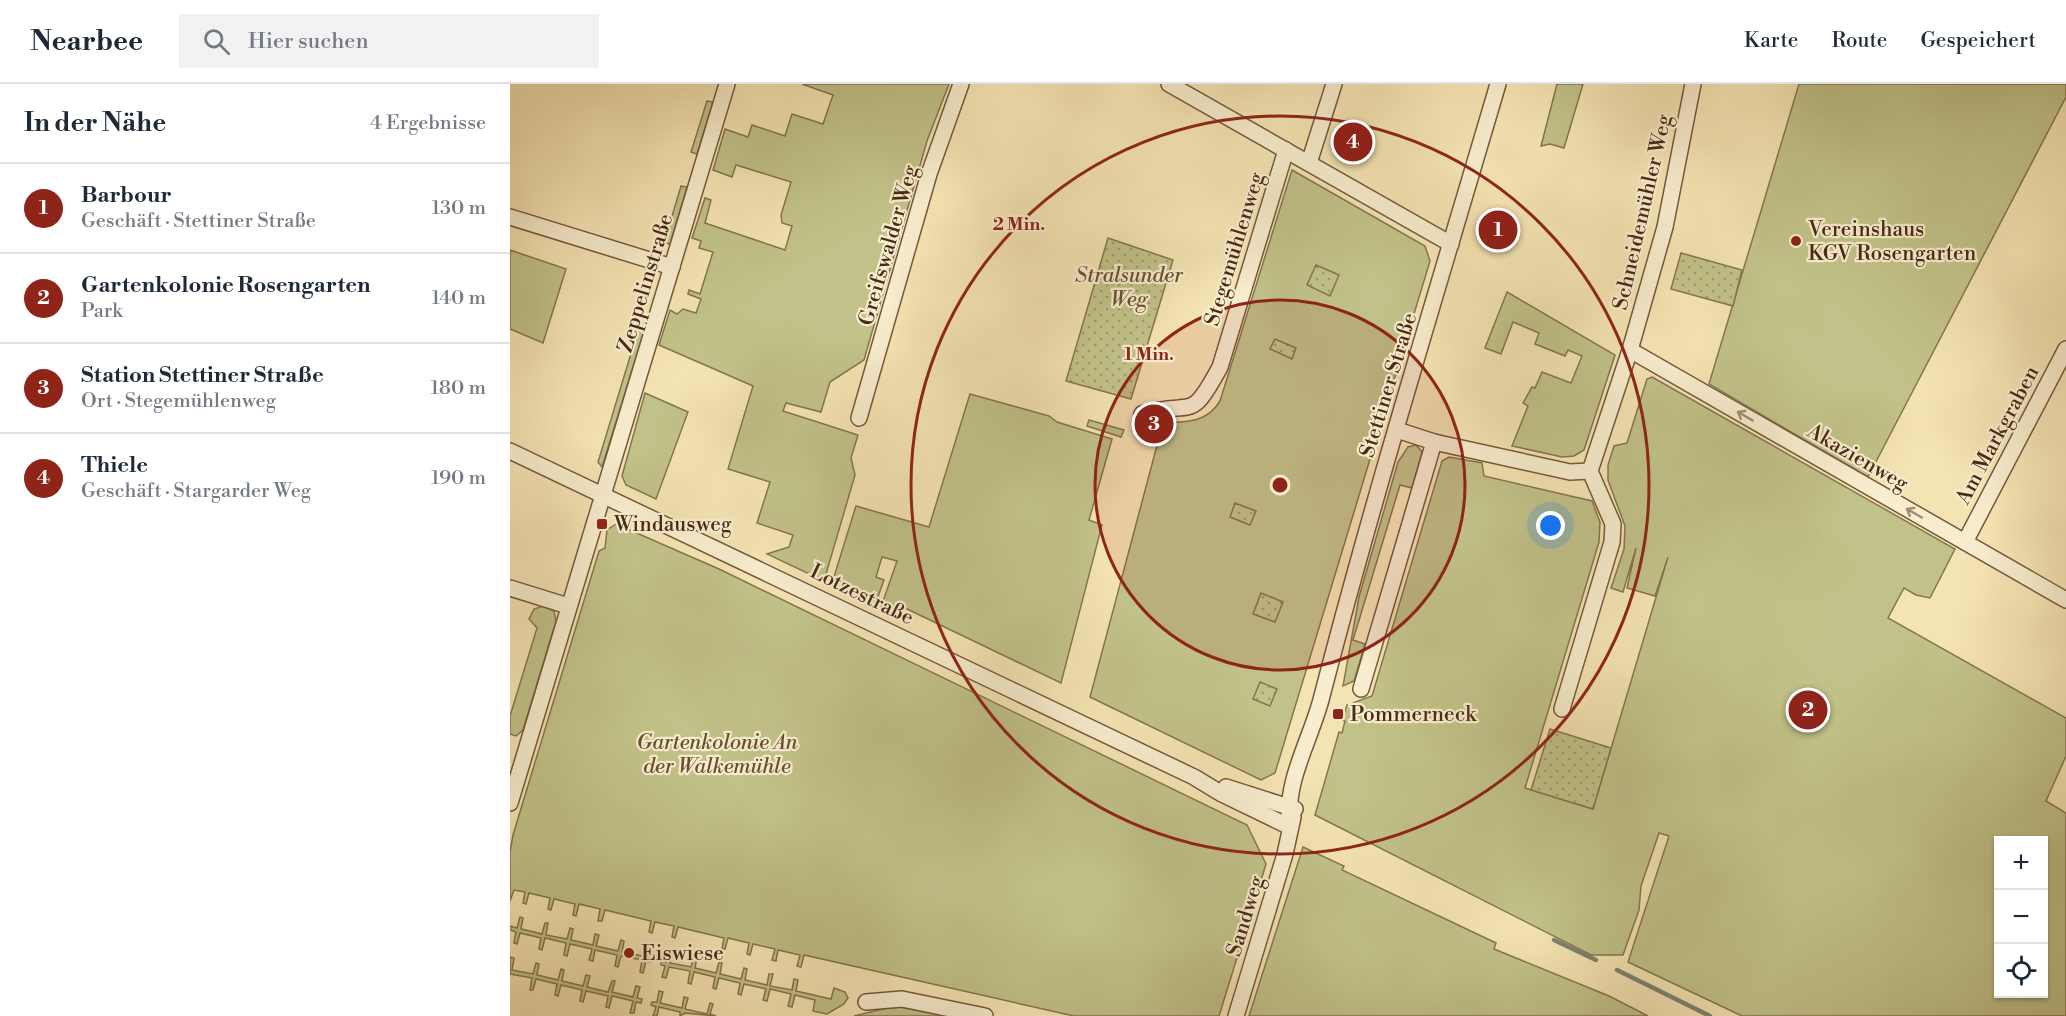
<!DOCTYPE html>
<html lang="de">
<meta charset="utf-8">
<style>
body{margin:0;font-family:"Libre Bodoni",serif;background:#f2f2f3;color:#1f2937}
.controls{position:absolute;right:18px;bottom:18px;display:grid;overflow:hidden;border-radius:0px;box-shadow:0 2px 4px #0004}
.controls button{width:54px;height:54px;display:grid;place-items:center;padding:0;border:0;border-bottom:2px solid #e0e1e3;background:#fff;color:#1f2937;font:30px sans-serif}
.you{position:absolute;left:1041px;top:442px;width:21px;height:21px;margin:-15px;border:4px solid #fff;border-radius:50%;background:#1a73e8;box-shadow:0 0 0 9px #1a73e833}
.badge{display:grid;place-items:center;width:39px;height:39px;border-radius:50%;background:#8f2418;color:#fff;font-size:20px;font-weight:700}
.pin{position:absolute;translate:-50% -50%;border:3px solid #fff;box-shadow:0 2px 6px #0006}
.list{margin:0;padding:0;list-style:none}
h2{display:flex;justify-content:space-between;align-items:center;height:78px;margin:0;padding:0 24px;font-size:26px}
h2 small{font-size:20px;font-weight:400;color:#747a83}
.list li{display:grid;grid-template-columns:39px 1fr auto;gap:18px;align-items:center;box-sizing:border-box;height:90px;padding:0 24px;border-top:2px solid #e0e1e3}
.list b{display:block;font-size:22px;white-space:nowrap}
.list p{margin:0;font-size:20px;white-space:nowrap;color:#747a83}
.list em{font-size:20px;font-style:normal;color:#747a83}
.icon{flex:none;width:33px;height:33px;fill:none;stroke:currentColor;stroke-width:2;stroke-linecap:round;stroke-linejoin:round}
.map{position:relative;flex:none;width:1556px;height:932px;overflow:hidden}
header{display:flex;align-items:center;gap:36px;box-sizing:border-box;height:84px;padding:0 30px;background:#fff;border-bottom:2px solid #e0e1e3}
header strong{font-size:28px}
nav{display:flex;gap:33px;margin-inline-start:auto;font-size:21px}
.search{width:420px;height:54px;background:#f2f2f3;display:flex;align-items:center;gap:15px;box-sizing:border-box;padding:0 21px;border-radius:0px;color:#747a83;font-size:22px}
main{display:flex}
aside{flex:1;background:#fff}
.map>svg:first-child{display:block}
.green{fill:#c1c289;stroke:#85764e;stroke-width:1.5;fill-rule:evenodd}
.park{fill:url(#park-dots);stroke:#85764e;stroke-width:1.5}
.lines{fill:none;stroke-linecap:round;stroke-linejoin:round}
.stream{stroke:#7b8372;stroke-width:4.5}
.minor-casing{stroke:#74583c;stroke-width:18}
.minor{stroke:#f8edce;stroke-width:15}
.oneway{stroke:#a08c71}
.ring{fill:none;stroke:#8f2418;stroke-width:3}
.poi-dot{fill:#8f2418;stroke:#f8edce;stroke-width:2}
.labels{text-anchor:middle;stroke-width:4.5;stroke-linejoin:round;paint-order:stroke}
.street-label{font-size:21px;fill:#492a14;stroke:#f8edce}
.poi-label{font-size:21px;fill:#492a14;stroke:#f8edce;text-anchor:start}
.park-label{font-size:21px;font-style:italic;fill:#675031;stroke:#f8edce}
.centre{fill:#8f2418;stroke:#f8edce;stroke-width:3}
.ring-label{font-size:18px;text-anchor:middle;font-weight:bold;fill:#8f2418;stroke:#f8edce;stroke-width:4.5;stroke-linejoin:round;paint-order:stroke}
</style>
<header>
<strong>Nearbee</strong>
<div class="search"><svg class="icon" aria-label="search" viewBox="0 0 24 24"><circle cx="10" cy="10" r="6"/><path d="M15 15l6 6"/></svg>Hier suchen</div>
<nav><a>Karte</a><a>Route</a><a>Gespeichert</a></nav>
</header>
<main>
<aside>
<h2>In der Nähe<small>4 Ergebnisse</small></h2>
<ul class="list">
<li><span class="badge">1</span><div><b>Barbour</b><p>Geschäft · Stettiner Straße</p></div><em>130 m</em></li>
<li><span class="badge">2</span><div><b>Gartenkolonie Rosengarten</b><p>Park</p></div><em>140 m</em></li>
<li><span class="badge">3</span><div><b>Station Stettiner Straße</b><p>Ort · Stegemühlenweg</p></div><em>180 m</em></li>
<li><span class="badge">4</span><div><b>Thiele</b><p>Geschäft · Stargarder Weg</p></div><em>190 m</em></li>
</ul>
</aside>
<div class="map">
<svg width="1556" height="932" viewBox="0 0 1556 932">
<defs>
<pattern id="park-dots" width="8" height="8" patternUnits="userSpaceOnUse" patternTransform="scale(1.5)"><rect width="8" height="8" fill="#c1c289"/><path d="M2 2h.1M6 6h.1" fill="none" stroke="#9f9e6f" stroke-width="1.8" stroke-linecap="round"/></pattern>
</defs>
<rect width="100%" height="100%" fill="#f5e4b3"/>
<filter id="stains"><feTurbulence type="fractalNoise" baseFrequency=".00333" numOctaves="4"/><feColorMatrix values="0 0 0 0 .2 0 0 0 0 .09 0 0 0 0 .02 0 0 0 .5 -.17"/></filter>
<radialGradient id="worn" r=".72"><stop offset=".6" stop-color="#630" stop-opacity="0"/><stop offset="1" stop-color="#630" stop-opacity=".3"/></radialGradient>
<g class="green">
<path d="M 292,0 L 439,0 L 417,57 L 354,276 L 320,298 L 311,328 L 276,319 L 273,327 L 348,351 L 341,374 L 345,391 L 314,497 L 257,470 L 279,463 L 283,451 L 247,439 L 260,398 L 218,385 L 243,302 L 149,261 L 160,226 L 167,230 L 173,225 L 186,229 L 191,215 L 178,210 L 179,206 L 190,210 L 203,168 L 189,164 L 191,157 L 182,154 L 195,114 L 201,116 L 195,139 L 275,166 L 282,142 L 272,139 L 271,131 L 281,98 L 226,81 L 222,93 L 203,86 L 215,45 L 238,53 L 242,41 L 275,52 L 282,30 L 313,40 L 323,11 Z"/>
<path d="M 1047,0 L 1073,0 L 1054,64 L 1040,60 L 1031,62 Z"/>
<path d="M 1289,0 L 1556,0 L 1556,13 L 1358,393 L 1199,300 Z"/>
<path d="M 197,17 L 203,18 L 187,70 L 181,68 Z"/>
<path d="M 782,86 L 915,162 L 920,177 L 765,689 L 751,696 L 580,613 L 653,339 C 675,338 697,339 710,317 Z"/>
<path d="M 171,102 L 177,103 L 160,160 L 154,159 Z"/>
<path d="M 0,166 L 56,185 L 33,259 L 0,245 Z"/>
<path d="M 997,208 L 1105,271 L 1074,366 L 1064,372 L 1052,373 L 1002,362 L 1018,322 L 1013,319 L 1022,303 L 1025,304 L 1032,288 L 1061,299 L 1072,272 L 1058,266 L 1055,272 L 1025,260 L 1029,249 L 1003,238 L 991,270 L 975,264 Z"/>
<path d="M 130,240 L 135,244 L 92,383 L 88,378 Z"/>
<path d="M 1142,293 L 1445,465 L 1420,514 L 1406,511 L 1394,504 L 1378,534 L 1556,634 L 1556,672 L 1536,717 L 1556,729 L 1556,932 L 1232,932 L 1118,878 L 1159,752 L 1149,749 L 1131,802 L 1129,826 L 1113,871 L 1081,871 L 805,731 L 829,648 L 832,649 L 835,637 L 832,636 L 837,621 L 862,612 L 932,377 L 939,373 L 972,379 L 974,392 L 1082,417 L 1090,438 L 1089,458 L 1015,704 L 1083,725 L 1158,473 L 1145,512 L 1117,504 L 1126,464 L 1113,508 L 1101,504 L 1114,465 L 1115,442 L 1098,396 L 1098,381 L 1104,362 L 1117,359 L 1137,295 ZM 1488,756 L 1534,756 L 1534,910 L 1488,910 Z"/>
<path d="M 135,309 L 178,328 L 146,415 L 116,401 L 112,392 Z"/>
<path d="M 460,310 L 539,332 L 547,338 L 602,355 L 579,436 L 592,441 L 551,599 L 395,524 L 389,532 L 371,523 L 387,477 L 372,473 L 366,493 L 374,496 L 365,521 L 322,499 L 346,422 L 419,443 Z"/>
<path d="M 579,336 L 614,346 L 611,353 L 577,342 Z"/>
<path d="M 906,361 L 912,368 L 902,404 L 890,401 L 843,556 L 855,560 L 844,597 L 833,602 L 849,513 L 888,378 L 898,363 Z"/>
<path d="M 106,440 L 209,485 L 737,741 L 756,780 L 709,932 L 564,932 L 294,871 L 291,883 L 287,882 L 290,871 L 268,866 L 266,877 L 262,876 L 265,865 L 243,860 L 240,871 L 237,870 L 239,859 L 218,854 L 215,865 L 212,865 L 214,854 L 168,843 L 165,854 L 162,853 L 164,842 L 145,838 L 142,849 L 139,848 L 141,837 L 95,826 L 92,837 L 88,837 L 90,825 L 69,820 L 66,832 L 63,831 L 65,820 L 44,815 L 41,826 L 38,825 L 40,814 L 19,809 L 16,820 L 13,819 L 15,808 L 4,806 L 0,817 L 0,768 L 3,751 L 89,467 L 95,464 L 97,446 Z"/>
<path d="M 33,522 L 44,527 L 46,537 L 13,646 L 6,652 L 0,650 L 0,632 L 27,544 L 19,535 L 24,525 Z"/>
<path d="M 793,763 L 834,782 L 832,786 L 986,859 L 984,865 L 1099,912 L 1138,932 L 739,932 Z"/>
<path d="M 10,833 L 13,834 L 11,845 L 32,850 L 35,839 L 38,839 L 36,851 L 57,855 L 60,844 L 63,845 L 61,856 L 83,861 L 85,850 L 89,851 L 86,862 L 108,867 L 111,856 L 114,857 L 112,868 L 133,872 L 136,862 L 139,862 L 137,873 L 141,874 L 140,878 L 136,877 L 133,889 L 130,888 L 132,876 L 111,872 L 108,883 L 105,882 L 107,871 L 85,866 L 83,877 L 79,876 L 82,865 L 60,860 L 57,872 L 54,871 L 56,859 L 35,854 L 32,866 L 29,865 L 31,854 L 10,849 L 7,860 L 4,859 L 6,848 L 0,846 L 0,842 L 7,844 Z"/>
<path d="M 158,867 L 162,868 L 160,879 L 181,883 L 184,872 L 187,873 L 185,884 L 206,889 L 209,878 L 212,879 L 210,890 L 231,895 L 234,884 L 237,885 L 235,896 L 257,901 L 259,890 L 263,890 L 260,902 L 282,906 L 284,895 L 288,896 L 286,907 L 321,915 L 324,904 L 335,908 L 338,914 L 334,920 L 317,930 L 303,927 L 305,916 L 285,911 L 282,923 L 278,922 L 281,910 L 260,905 L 257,917 L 253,916 L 256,905 L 234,900 L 231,911 L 228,910 L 230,899 L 209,894 L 206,905 L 203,904 L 205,893 L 184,888 L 181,900 L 178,899 L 180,887 L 159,883 L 156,894 L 152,893 L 155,882 L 151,881 L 151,877 L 156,878 Z"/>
<path d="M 0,873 L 4,874 L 2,886 L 23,890 L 26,879 L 29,880 L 27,891 L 48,896 L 51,885 L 54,886 L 52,897 L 73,902 L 76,891 L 80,892 L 77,903 L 98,908 L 102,897 L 105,897 L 102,908 L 123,913 L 126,902 L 130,903 L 127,914 L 132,915 L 131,919 L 126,918 L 124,929 L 120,929 L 123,917 L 102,912 L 99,924 L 96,923 L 98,912 L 76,907 L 73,918 L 70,917 L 72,906 L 51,901 L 48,912 L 45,911 L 47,900 L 26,895 L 23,906 L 20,906 L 22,894 L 0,890 Z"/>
<path d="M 149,907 L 153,908 L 150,919 L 172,924 L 174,913 L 178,914 L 175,925 L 197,930 L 200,919 L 203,920 L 200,930 L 206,932 L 175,929 L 170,932 L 170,928 L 149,923 L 147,932 L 143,932 L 146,923 L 141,921 L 142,918 L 147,918 Z"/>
<path d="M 385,922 L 439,932 L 344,932 Z"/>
</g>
<g class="park">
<path d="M 598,154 L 663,176 L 621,315 L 556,297 Z"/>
<path d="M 1171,169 L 1232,186 L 1223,222 L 1161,205 Z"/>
<path d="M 806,181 L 829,191 L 820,212 L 797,201 Z"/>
<path d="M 765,255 L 786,264 L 782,275 L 760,265 Z"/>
<path d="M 725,419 L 746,427 L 740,441 L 720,433 Z"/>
<path d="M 751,509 L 773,518 L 765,538 L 743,530 Z"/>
<path d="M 750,598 L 767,605 L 760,622 L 743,615 Z"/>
<path d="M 1040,645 L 1101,664 L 1083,725 L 1021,706 Z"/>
</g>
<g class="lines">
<g class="stream">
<path d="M 1044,856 L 1086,876"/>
<path d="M 1107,886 L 1200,932"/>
</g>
<g class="minor-casing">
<g id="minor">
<path d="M 659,0 L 941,160"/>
<path d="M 799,79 L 824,0"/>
<path d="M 0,133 L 162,183"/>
<path d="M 1120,266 L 1556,516"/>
<path d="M 632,330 C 684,315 679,341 710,283 L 776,66"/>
<path d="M 349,334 L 419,90 L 451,0"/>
<path d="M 887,346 L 924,358 L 1060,388 L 1080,387"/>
<path d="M 0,367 L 684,693 L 712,710 L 780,743"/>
<path d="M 1455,458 L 1556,265"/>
<path d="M 0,504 L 58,522"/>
<path d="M 851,605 L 924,358"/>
<path d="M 1052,625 L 1102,458 L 1103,440 L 1080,387 L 1120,266 L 1155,143 L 1183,0"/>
<path d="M 716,703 L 785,725"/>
<path d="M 0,719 L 217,0"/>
<path d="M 780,743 C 774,697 801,656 812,612 C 865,407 928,204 988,0"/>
<path d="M 356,918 L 392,915 L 475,932"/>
<path d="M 726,932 L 775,770 L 783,733"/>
</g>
</g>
<use href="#minor" class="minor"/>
</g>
<defs><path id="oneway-shaft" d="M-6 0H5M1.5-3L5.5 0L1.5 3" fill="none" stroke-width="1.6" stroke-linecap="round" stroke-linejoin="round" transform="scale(1.5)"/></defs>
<g class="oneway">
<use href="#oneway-shaft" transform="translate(1235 332) rotate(-150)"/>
<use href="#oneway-shaft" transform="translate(1404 429) rotate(-150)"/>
</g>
<circle cx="770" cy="401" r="185" fill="#8f2418" fill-opacity=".12"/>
<g class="ring">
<circle cx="770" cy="401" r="185"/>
<circle cx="770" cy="401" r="369"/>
</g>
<g class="poi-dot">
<circle cx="1286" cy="157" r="6"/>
<rect x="86" y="434" width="12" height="12" rx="3"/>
<rect x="822" y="624" width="12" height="12" rx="3"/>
<circle cx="119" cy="869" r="6"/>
</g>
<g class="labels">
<g class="street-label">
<text transform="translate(1132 128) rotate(-77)" y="7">Schneidemühler Weg</text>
<text transform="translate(378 161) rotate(-74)" y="7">Greifswalder Weg</text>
<text transform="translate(724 165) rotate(-73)" y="7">Stegemühlenweg</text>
<text transform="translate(135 199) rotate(-73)" y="7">Zeppelinstraße</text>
<text transform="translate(878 301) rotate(-73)" y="7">Stettiner Straße</text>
<text transform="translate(1487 351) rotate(-62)" y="7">Am Markgraben</text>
<text transform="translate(1348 373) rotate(30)" y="7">Akazienweg</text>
<text transform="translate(352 510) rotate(26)" y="7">Lotzestraße</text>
<text transform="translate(735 832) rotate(-73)" y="7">Sandweg</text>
</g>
<g class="poi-label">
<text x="1298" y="152">Vereinshaus<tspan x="1298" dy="24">KGV Rosengarten</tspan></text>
<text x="104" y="447">Windausweg</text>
<text x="840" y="637">Pommerneck</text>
<text x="131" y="876">Eiswiese</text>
</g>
<g class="park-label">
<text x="619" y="198">Stralsunder<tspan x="619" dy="24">Weg</tspan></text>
<text x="207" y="665">Gartenkolonie An<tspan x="207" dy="24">der Walkemühle</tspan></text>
</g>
</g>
<circle cx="770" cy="401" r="9" class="centre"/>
<g class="ring-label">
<text x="509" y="146">2 Min.</text>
<text x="639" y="276">1 Min.</text>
</g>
<rect width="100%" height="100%" filter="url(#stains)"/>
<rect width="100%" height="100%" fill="url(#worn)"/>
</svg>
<div class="controls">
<button>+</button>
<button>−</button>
<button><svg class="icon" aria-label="locate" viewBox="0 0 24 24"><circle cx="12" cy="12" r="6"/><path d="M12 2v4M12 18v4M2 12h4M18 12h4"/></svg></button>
</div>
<div class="you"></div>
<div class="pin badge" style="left:988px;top:146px">1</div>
<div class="pin badge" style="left:1298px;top:626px">2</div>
<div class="pin badge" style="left:644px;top:340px">3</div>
<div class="pin badge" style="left:843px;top:58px">4</div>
</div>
</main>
